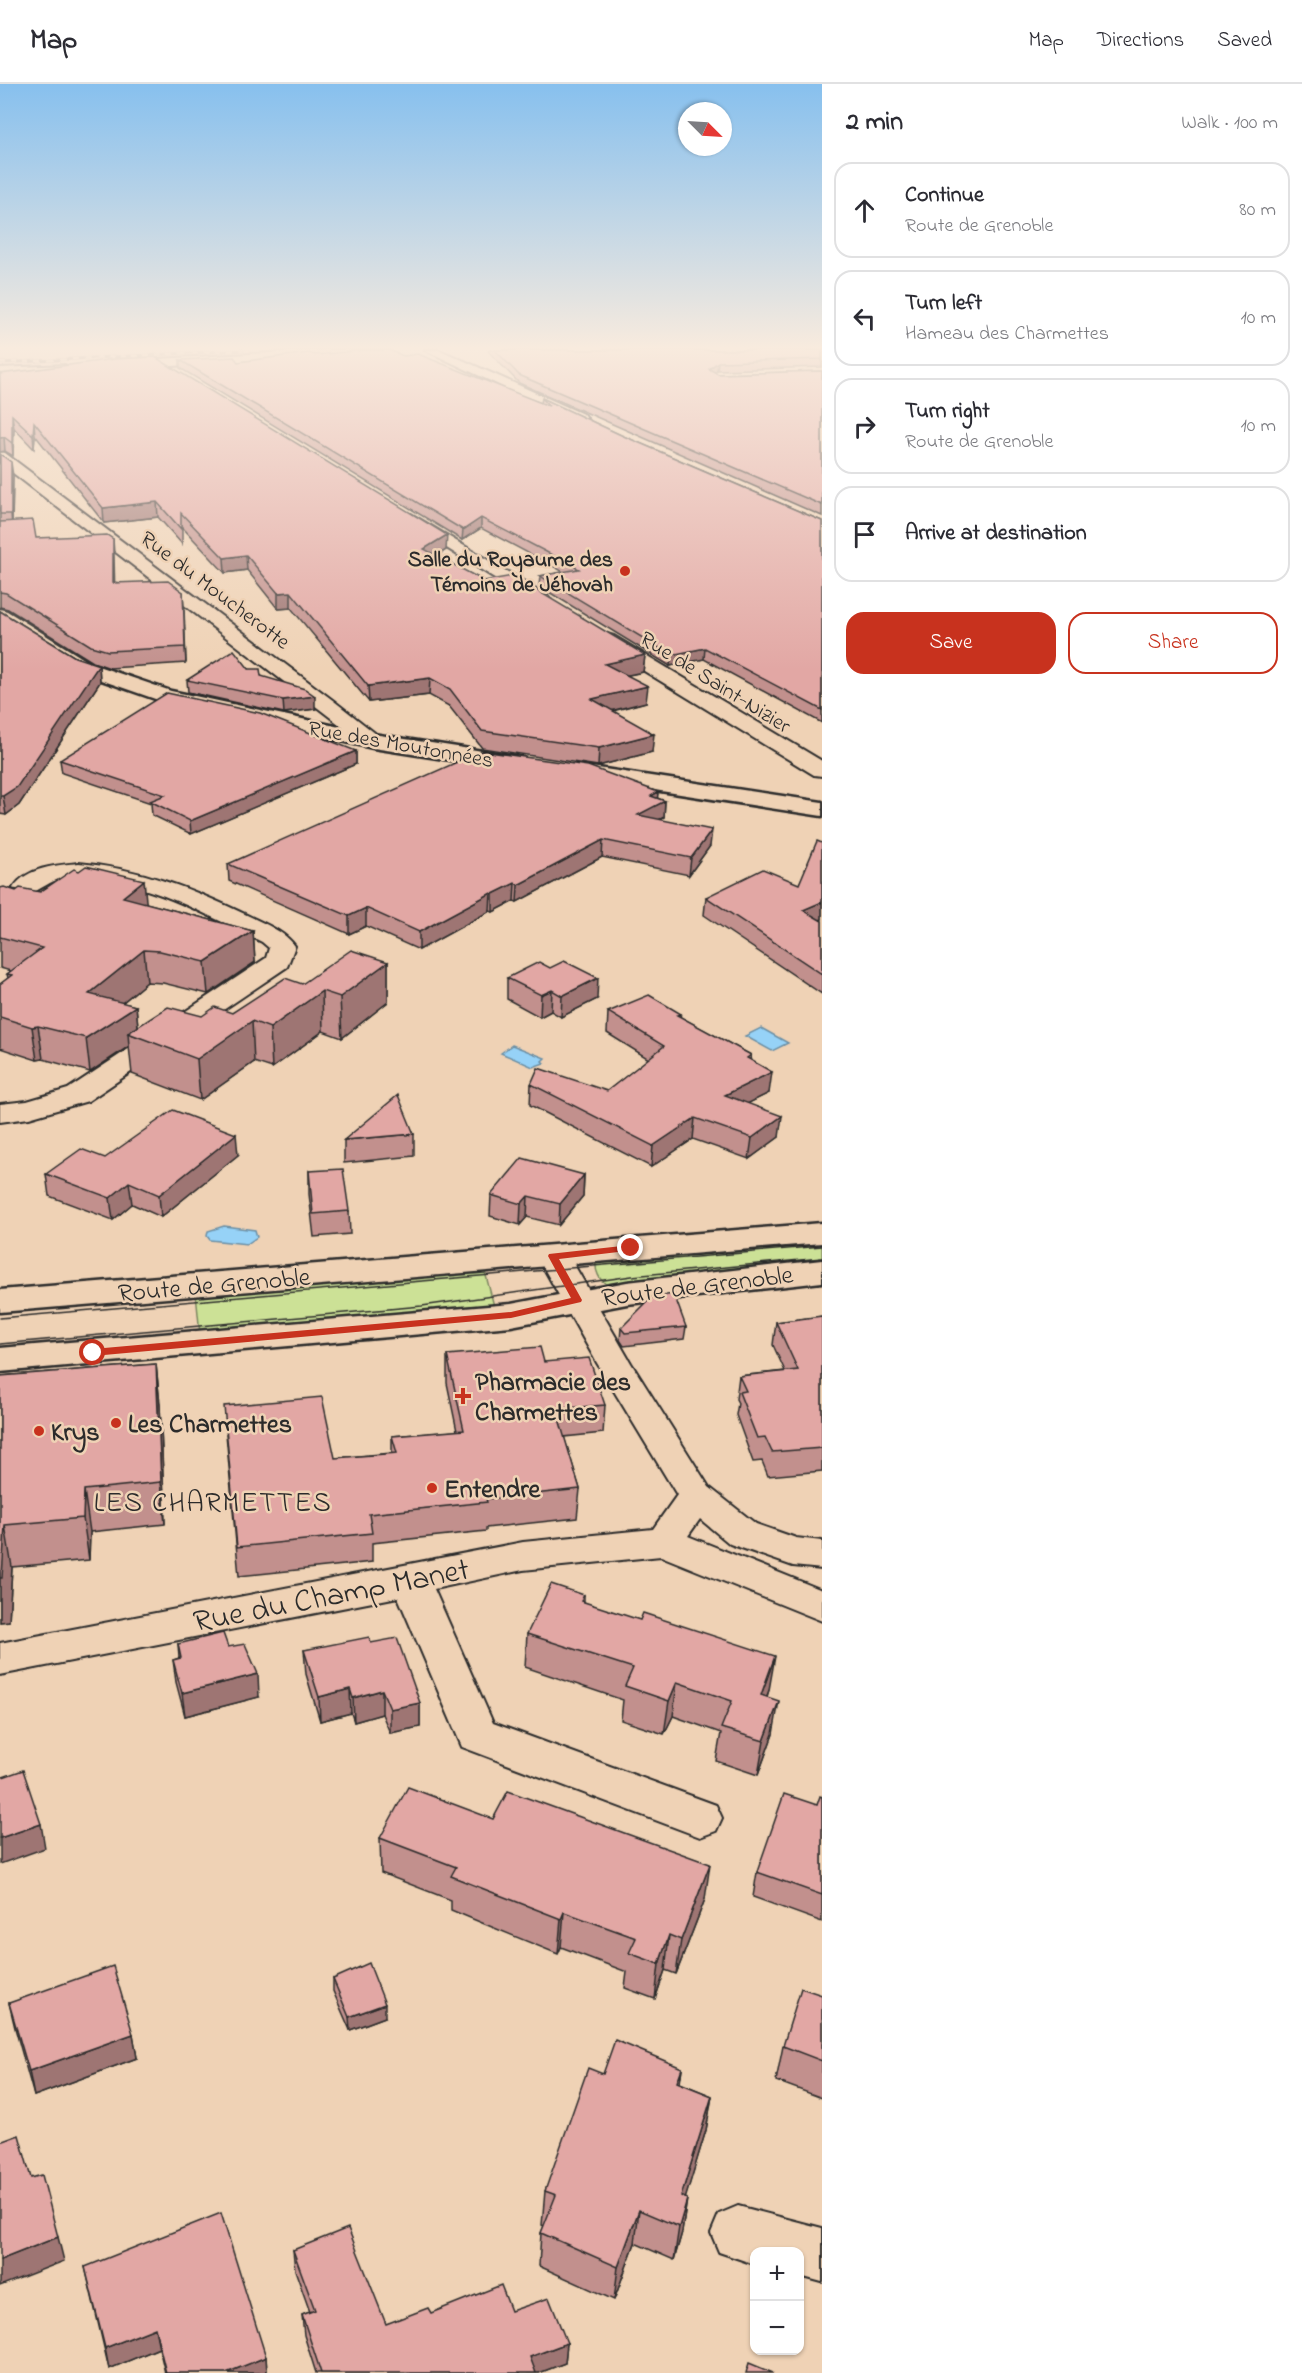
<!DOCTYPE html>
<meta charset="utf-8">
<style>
body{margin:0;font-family:"Indie Flower",sans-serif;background:#f2f2f3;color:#2b2b33}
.controls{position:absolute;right:18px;bottom:18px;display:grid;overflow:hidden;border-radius:12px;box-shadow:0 2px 4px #0004}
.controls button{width:54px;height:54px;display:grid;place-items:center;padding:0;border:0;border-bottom:2px solid #e1e1e2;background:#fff;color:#2b2b33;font:30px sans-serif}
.compass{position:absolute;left:678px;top:18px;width:54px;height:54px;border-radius:50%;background:#fff;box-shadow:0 2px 4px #0004;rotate:114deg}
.stop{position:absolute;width:18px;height:18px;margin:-14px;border:4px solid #c8321e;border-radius:50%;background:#fff}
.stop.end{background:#c8321e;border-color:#fff;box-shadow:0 2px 6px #0008}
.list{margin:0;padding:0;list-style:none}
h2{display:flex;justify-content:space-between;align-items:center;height:78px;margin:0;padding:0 24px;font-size:26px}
h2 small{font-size:20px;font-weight:400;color:#7c7c81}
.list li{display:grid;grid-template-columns:39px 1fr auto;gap:18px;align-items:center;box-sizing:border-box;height:96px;margin:0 12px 12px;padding:0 12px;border:2px solid #e1e1e2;border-radius:18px}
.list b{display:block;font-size:22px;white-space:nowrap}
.list p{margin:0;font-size:20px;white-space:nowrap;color:#7c7c81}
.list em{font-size:20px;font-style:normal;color:#7c7c81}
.actions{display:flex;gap:12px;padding:18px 24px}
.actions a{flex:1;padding:14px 0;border:2px solid #c8321e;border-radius:18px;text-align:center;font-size:21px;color:#c8321e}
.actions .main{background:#c8321e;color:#fff}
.icon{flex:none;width:33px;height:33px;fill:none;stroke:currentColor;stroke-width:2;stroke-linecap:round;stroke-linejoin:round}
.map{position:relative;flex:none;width:822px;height:2289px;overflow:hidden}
header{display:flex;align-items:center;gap:36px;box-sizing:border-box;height:84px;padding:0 30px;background:#fff;border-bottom:2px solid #e1e1e2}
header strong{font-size:28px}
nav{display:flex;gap:33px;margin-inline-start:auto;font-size:21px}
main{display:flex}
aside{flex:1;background:#fff}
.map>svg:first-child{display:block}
.built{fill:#ebc5b0}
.green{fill:#cce196;stroke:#7c8660;stroke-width:1.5}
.water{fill:#96d2f7;stroke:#6b8fa5;stroke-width:1.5}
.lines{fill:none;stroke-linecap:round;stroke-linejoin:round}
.street-casing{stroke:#2b2b2b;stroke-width:4}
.secondary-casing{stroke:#2b2b2b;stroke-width:5}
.street{fill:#efd2b5;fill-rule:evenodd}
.secondary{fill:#efd2b5;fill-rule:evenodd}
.tram{stroke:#2b2b2b;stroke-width:1.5}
.rail-casing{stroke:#2b2b2b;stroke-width:3}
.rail{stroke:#efd2b5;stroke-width:2;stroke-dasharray:6;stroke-linecap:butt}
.wall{fill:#c2908d;stroke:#2b2b2b;stroke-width:1.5}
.shaded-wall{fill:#9e7573;stroke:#2b2b2b;stroke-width:1.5}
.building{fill:#e2a7a4;stroke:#2b2b2b;stroke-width:1.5}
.route{fill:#c8321e}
.poi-dot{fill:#c8321e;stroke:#efd2b5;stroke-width:2}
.labels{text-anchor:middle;stroke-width:5;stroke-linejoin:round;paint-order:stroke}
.far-poi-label{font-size:22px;font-weight:bold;fill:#2b2b2b;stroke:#efd2b5;text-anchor:end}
.far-street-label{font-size:22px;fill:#2b2b2b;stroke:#efd2b5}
.street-label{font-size:26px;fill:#2b2b2b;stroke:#efd2b5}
.poi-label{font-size:26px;font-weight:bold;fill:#2b2b2b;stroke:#efd2b5;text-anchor:start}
.quarter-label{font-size:28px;letter-spacing:1.5px;fill:#2b2b2b;stroke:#efd2b5}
.near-street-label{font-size:32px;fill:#2b2b2b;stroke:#efd2b5}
</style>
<header>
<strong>Map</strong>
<nav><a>Map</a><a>Directions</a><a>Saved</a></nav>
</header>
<main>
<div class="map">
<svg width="822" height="2289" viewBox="0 0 822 2289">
<rect width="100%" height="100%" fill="#efd2b5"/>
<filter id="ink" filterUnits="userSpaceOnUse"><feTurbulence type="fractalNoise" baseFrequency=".0167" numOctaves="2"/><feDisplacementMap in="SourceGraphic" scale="12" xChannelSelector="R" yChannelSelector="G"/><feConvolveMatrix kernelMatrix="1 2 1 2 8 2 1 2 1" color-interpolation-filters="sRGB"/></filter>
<g filter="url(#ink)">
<path class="built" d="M 0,266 L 299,266 L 0,282 Z"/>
<g class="green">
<path d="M 822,1156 L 822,1180 L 607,1200 C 599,1197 595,1186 596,1178 Z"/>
<path d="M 484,1184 L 494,1222 L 200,1250 L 196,1210 Z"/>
</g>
<g class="water">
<path d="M 761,944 L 788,959 L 772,967 L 745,952 Z"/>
<path d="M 512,961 L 545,974 L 542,977 L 544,979 L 533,983 L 501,969 Z"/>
<path d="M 224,1142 L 255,1146 L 257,1153 L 247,1160 L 210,1156 L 207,1152 L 208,1147 Z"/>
</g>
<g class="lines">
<g class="street-casing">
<g id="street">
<path d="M 324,266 L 388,266 L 382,270 L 121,285 L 115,281 L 121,277 Z"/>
<path d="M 425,266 L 440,266 L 585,331 L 587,334 L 585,337 L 575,337 Z"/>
<path d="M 65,281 L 72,285 L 70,288 L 0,292 L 0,284 Z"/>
<path d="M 0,368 L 5,369 L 334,617 L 380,653 L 384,657 L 380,661 L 373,663 L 366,661 L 0,379 Z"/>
<path d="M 411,430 L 548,512 L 551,516 L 548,520 L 536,520 L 405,438 L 403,435 Z"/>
<path d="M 607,550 L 614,552 L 822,677 L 822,692 L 814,691 L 600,560 L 598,556 L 600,552 Z"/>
<path d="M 79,779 C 140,784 195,806 249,832 C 265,840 284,847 295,862 L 287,883 L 88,1017 L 29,1034 L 0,1038 L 0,1020 L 27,1017 L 68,1005 L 266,874 L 269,864 L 262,858 C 206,830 146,796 81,794 C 73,793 61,794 54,797 C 40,803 33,813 16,809 L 13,804 C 27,783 57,781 79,779 Z"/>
<path d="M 553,1162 L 564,1165 L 569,1172 L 631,1279 L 709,1403 L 756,1440 L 796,1454 L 822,1457 L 822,1485 L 793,1482 L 730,1460 L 700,1435 L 688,1452 L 822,1506 L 822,1537 L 661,1472 L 523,1486 L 434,1505 L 493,1639 L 716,1721 L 722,1734 L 716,1747 L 700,1753 L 462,1663 L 398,1513 L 0,1591 L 0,1559 L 523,1458 L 653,1445 L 677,1411 L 597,1279 L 537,1172 L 542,1165 Z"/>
<path d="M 738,2122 L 822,2144 L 822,2198 L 800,2192 L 800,2168 L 754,2168 L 754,2180 L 719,2168 L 711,2149 L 719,2130 Z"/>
</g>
</g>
<g class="secondary-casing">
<g id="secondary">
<path d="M 0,525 L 7,527 L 92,580 L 171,607 L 373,650 L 515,672 L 523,674 L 526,679 L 523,684 L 515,686 L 373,664 L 158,616 L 78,588 L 0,539 Z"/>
<path d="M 578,681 L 822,718 L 822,732 L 570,693 L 567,688 L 570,683 Z"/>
<path d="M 822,1139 L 822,1159 L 0,1228 L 0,1206 Z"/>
<path d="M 822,1176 L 822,1198 L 627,1220 L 511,1242 L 0,1288 L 0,1264 L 511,1220 L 627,1198 Z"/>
</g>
</g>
<use href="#street" class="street"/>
<use href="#secondary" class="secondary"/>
<g class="tram">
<path d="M 0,1234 L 822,1162"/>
<path d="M 0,1260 L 422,1222 L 632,1192 L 822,1174"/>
</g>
<g class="rail-casing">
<path id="rail" d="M 0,279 L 243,266"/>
</g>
<use href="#rail" class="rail"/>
</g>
<g class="wall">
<path d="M 489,266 L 822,266 L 822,283 L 717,286 L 714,288 L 718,290 L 822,287 L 822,432 L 519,299 L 488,267 Z"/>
<path d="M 315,271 L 404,272 L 541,319 L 542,314 L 621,351 L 822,437 L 822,639 L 704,575 L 670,582 L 539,502 L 540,492 L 564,488 L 481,444 L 462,456 L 180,284 L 180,276 L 238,278 Z"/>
<path d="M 0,290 L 446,466 L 437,472 L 484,497 L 645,571 L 643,588 L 627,591 L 646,618 L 613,627 L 652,668 L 598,682 L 482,664 L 449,622 L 429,611 L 369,618 L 291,524 L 278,525 L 247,486 L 225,489 L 182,443 L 182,460 L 158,433 L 104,439 L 35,351 L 34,365 L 14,344 L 13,372 L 5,367 L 0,368 Z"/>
<path d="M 0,370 L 13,392 L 12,437 L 36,454 L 113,455 L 114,498 L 183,508 L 186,579 L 110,584 L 93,578 L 8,525 L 0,523 Z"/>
<path d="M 0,527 L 75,573 L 99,581 L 100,598 L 19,721 L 6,731 L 0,730 Z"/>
<path d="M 249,585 L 261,592 L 315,625 L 284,629 L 188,608 L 187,596 Z"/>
<path d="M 356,667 L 356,680 L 191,750 L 152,731 L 151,719 L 62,689 L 60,676 Z"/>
<path d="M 658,708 L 657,714 L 665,717 L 664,733 L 660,735 L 710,762 L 689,791 L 602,773 L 517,818 L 514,817 L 493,828 L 490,827 L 419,866 L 366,842 L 349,850 L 229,797 L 228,780 Z"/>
<path d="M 822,759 L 822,835 L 819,836 L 822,837 L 822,910 L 704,831 L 706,813 L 799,800 Z"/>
<path d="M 0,804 L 146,819 L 253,847 L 255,878 L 208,910 L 163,899 L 147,898 L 122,919 L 136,922 L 138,942 L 202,932 L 232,929 L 302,900 L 388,878 L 388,918 L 342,954 L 323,947 L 272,984 L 254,978 L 200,1016 L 132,990 L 129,962 L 90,988 L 43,975 L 37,976 L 0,964 L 0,900 L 8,894 L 7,890 L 11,887 L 0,884 Z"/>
<path d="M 507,894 L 597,915 L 561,933 L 551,927 L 540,933 L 507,915 Z"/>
<path d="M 608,928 L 681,930 L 680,933 L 751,971 L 750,976 L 769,1009 L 748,1019 L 779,1053 L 749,1075 L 693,1055 L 651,1083 L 530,1021 L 531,1000 L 607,1007 L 649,975 L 607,949 Z"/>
<path d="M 414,1050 L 414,1072 L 344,1079 L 344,1056 Z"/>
<path d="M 238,1071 L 161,1133 L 132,1120 L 113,1136 L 49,1112 L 46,1090 L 105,1074 Z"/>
<path d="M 309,1087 L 349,1127 L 350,1150 L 314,1153 L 309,1110 Z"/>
<path d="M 584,1091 L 583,1112 L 559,1141 L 527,1133 L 520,1141 L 490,1132 L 491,1111 Z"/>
<path d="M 822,1232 L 822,1387 L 768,1392 L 762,1377 L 753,1378 L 736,1331 L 738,1319 L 736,1315 L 739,1292 L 785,1287 L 773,1261 L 776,1238 Z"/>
<path d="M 686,1243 L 684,1255 L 624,1262 L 620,1256 L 621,1244 Z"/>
<path d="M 447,1271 L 544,1278 L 605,1321 L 603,1349 L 564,1353 L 580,1405 L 577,1434 L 486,1444 L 486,1447 L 372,1459 L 372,1478 L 239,1492 L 226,1350 L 335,1374 L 392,1369 L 392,1352 L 457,1347 L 447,1299 Z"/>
<path d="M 156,1280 L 160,1321 L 165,1440 L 90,1448 L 89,1476 L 12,1483 L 9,1537 L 0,1538 L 0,1292 Z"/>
<path d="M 584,1511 L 584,1518 L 769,1606 L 767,1613 L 773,1650 L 758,1691 L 716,1677 L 721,1649 L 673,1632 L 664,1650 L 621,1636 L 623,1616 L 525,1583 L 527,1550 Z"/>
<path d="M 371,1559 L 420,1619 L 420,1643 L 390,1649 L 382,1630 L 354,1638 L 351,1629 L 320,1637 L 306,1590 L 304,1566 Z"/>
<path d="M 178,1560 L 259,1613 L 185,1632 L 176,1598 L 173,1576 L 179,1574 Z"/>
<path d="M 822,1713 L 822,1838 L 753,1813 L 757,1788 L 817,1721 Z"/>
<path d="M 380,1754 L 705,1815 L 676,1890 L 665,1886 L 655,1915 L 625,1904 L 627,1888 L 561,1863 L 558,1870 L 487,1841 L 451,1826 L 451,1816 L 381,1789 Z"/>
<path d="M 333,1895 L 385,1933 L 350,1946 L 333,1907 Z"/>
<path d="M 822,1911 L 822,2014 L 776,1997 L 783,1962 Z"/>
<path d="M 9,1919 L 133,1950 L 137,1974 L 34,2012 L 15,1944 Z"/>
<path d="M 682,1984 L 680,1999 L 712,2012 L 706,2046 L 685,2114 L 687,2115 L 682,2148 L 674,2176 L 635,2159 L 614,2216 L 539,2182 L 541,2149 L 544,2142 L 542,2141 L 545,2107 L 603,1990 Z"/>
<path d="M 293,2166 L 386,2240 L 431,2229 L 511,2227 L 567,2259 L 565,2279 L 539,2289 L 316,2289 L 304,2251 L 302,2231 L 310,2228 L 295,2186 Z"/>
<path d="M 85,2183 L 266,2273 L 267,2289 L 165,2289 L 159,2264 L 109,2285 Z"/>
</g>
<g class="shaded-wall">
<path d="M 718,278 L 717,286 L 708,293 L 709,285 Z"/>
<path d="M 12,331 L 14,344 L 13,372 L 12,359 Z"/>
<path d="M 34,338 L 35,351 L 34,365 L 33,351 Z"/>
<path d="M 4,353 L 5,367 L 0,368 L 0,354 Z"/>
<path d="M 11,378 L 13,392 L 12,444 L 11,430 Z"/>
<path d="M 157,418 L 158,433 L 104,439 L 103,424 Z"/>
<path d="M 481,434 L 481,444 L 462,456 L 463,446 Z"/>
<path d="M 447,451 L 446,466 L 424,480 L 424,465 Z"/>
<path d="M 113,455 L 114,470 L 115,514 L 113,499 Z"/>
<path d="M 246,471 L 247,486 L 225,489 L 224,474 Z"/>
<path d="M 183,508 L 184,524 L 186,579 L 185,563 Z"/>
<path d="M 291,508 L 291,524 L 278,525 L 278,509 Z"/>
<path d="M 705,564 L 704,575 L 670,582 L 671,571 Z"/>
<path d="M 645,571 L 643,588 L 604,596 L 605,580 Z"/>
<path d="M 99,581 L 100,598 L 19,721 L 6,731 L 3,712 Z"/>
<path d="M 430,594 L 429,611 L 369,618 L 368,602 Z"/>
<path d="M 648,602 L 646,618 L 591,632 L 592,615 Z"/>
<path d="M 315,612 L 315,625 L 284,629 L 283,616 Z"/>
<path d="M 654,650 L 652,668 L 598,682 L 599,664 Z"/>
<path d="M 356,667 L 356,680 L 191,750 L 190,737 Z"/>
<path d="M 658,708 L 657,721 L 665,717 L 664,733 L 637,748 L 638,731 L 651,712 Z"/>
<path d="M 712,746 L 710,762 L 689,791 L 691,774 Z"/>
<path d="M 603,756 L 602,773 L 517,818 L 518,801 Z"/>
<path d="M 144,796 L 147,827 L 123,813 Z"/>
<path d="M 515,799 L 514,817 L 493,828 L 493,810 Z"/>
<path d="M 491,809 L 490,827 L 419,866 L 419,848 Z"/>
<path d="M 822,818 L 822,835 L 801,844 L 803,826 Z"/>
<path d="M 366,824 L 366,842 L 349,850 L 349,832 Z"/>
<path d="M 253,847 L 255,878 L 208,910 L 205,878 Z"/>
<path d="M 144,866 L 147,898 L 93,943 L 89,910 Z"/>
<path d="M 388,878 L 388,918 L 342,954 L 340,913 Z"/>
<path d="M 598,894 L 597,915 L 561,933 L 562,912 Z"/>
<path d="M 552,906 L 551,927 L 540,933 L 541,911 Z"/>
<path d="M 322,907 L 323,947 L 272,984 L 270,944 Z"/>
<path d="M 136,922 L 139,953 L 128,949 L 129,962 L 90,988 L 86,954 Z"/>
<path d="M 252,937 L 254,978 L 200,1016 L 197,975 Z"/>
<path d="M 38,942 L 43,975 L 37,976 L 32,943 Z"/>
<path d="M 772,988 L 769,1009 L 723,1032 L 725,1011 Z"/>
<path d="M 782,1032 L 779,1053 L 749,1075 L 752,1054 Z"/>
<path d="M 695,1034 L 693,1055 L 651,1083 L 653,1062 Z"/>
<path d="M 236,1050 L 238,1071 L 161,1133 L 159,1111 Z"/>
<path d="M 584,1091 L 583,1112 L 559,1141 L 560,1120 Z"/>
<path d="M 129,1098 L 132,1120 L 113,1136 L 110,1114 Z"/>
<path d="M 528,1112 L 527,1133 L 520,1141 L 521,1120 Z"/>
<path d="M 156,1280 L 160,1321 L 165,1440 L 161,1398 Z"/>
<path d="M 84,1406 L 90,1448 L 89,1476 L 83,1434 Z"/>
<path d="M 5,1441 L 12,1483 L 9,1537 L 0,1538 L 0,1494 Z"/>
<path d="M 775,1572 L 769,1606 L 755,1644 L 761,1611 Z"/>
<path d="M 258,1590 L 259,1613 L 185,1632 L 182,1609 Z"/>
<path d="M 677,1598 L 673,1632 L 664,1650 L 669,1617 Z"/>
<path d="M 350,1605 L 351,1629 L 320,1637 L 319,1613 Z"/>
<path d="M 382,1606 L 382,1630 L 354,1638 L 353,1614 Z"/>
<path d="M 779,1617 L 773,1650 L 758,1691 L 764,1657 Z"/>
<path d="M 420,1619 L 420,1643 L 390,1649 L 390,1625 Z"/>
<path d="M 41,1740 L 45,1764 L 0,1780 L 0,1754 Z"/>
<path d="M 710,1780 L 705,1815 L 676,1890 L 681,1856 Z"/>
<path d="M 564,1828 L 561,1863 L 558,1870 L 561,1835 Z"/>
<path d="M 669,1851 L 665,1886 L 655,1915 L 659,1880 Z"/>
<path d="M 385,1920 L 385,1933 L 350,1946 L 349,1933 Z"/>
<path d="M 133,1950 L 137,1974 L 34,2012 L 29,1987 Z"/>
<path d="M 682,1984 L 677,2018 L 677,1998 Z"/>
<path d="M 712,2012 L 706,2046 L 677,2142 L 681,2112 Z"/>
<path d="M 687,2115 L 682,2148 L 674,2176 L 679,2143 Z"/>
<path d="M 639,2126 L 635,2159 L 614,2216 L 618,2183 Z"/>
<path d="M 58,2153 L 64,2177 L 0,2202 L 0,2176 Z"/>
<path d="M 155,2244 L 159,2264 L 109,2285 L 105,2264 Z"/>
<path d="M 567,2259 L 565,2279 L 539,2289 L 528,2289 L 530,2273 Z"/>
<path d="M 266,2273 L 267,2289 L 226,2289 Z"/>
</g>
<g class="building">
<path d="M 366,266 L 388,266 L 404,272 L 418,270 L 549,322 L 542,314 L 621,351 L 822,437 L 822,626 L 705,564 L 671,571 L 540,492 L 579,485 L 481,434 L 463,446 L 180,276 L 234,273 L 238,278 L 309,269 L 315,271 Z"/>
<path d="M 495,266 L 822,266 L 822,275 L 718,278 L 709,285 L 718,290 L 822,287 L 822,421 L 519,291 Z"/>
<path d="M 155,273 L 447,451 L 424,465 L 484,497 L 513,492 L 645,571 L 605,580 L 648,602 L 592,615 L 654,650 L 599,664 L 482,647 L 450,605 L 430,594 L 368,602 L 291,508 L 278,509 L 246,471 L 224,474 L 181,429 L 181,445 L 157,418 L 103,424 L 34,338 L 33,351 L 12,331 L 12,359 L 4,353 L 0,354 L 0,290 L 115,275 Z"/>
<path d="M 0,370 L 11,378 L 11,430 L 0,430 Z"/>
<path d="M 33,436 L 36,454 L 107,451 L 113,455 L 113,499 L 168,497 L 183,508 L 185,563 L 108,567 L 91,562 L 6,509 L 0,508 L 0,438 Z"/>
<path d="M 0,527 L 75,573 L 99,581 L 17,703 L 3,712 L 0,712 Z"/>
<path d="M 234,566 L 249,585 L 260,585 L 261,592 L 305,605 L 315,612 L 283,616 L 187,596 Z"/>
<path d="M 167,609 L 260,629 L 356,667 L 190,737 L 150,717 L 165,711 L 60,676 Z"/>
<path d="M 482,667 L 588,682 L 658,708 L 651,712 L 665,717 L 638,731 L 712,746 L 691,774 L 603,756 L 518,801 L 515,799 L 493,810 L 491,809 L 419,848 L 366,824 L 349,832 L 228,780 Z"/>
<path d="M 817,757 L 822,759 L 822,818 L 803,826 L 822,837 L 822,890 L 706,813 L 763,785 L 799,800 Z"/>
<path d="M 86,782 L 144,796 L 123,813 L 253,847 L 205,878 L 160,867 L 144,866 L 89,910 L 136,922 L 86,954 L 38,942 L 32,943 L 0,933 L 0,900 L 12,891 L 7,890 L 42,864 L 0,853 L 0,804 L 4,803 L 16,807 L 20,804 L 40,808 L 74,785 L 79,787 Z"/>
<path d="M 351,866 L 388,878 L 340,913 L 322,907 L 270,944 L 252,937 L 197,975 L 128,949 L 168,923 L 202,932 L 215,923 L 232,929 L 285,894 L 302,900 Z"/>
<path d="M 564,877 L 598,894 L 562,912 L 552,906 L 541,911 L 507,894 L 539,878 L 550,884 Z"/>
<path d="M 649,911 L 681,930 L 677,931 L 751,971 L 747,974 L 772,988 L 725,1011 L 782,1032 L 752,1054 L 695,1034 L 653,1062 L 531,1000 L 538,984 L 607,1007 L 664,962 L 608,928 Z"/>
<path d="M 398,1011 L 414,1050 L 344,1056 Z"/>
<path d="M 173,1026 L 236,1050 L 159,1111 L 129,1098 L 110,1114 L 46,1090 L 81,1065 L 105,1074 Z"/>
<path d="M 522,1074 L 584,1091 L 560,1120 L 528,1112 L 521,1120 L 491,1111 Z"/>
<path d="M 343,1085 L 349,1127 L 313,1130 L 309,1087 Z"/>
<path d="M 674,1210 L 686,1243 L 625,1249 L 621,1244 L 652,1213 Z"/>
<path d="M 822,1232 L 822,1364 L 772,1368 L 765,1353 L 757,1354 L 739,1308 L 746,1307 L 739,1292 L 798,1286 L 776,1238 Z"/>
<path d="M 540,1263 L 544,1278 L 589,1274 L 605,1321 L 556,1325 L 580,1405 L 486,1415 L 487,1418 L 369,1430 L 372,1449 L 237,1463 L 224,1322 L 322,1313 L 335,1374 L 397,1369 L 392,1352 L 464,1346 L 447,1271 Z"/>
<path d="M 156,1280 L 161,1398 L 84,1406 L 83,1434 L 5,1441 L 2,1494 L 0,1494 L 0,1292 Z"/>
<path d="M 551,1500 L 584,1511 L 581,1517 L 640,1536 L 643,1529 L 775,1572 L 761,1611 L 779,1617 L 764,1657 L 721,1644 L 732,1617 L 677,1598 L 669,1617 L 625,1602 L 633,1584 L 527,1550 Z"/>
<path d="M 223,1549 L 228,1563 L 245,1560 L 258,1590 L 182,1609 L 173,1576 L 181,1574 L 178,1560 Z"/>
<path d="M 369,1553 L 371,1559 L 397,1554 L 420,1619 L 390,1625 L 382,1606 L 353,1614 L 350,1605 L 319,1613 L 304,1566 Z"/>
<path d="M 23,1686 L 41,1740 L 0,1754 L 0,1694 Z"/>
<path d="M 408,1703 L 493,1735 L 508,1707 L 710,1780 L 681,1856 L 669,1851 L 659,1880 L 629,1869 L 636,1854 L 564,1828 L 561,1835 L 489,1807 L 451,1792 L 456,1783 L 380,1754 Z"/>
<path d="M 784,1710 L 817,1721 L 820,1712 L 822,1713 L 822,1811 L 757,1788 Z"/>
<path d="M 369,1879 L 385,1920 L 349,1933 L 333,1895 Z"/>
<path d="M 113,1882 L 133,1950 L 29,1987 L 9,1919 Z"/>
<path d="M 801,1904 L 822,1911 L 822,1977 L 783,1962 Z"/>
<path d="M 615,1956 L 682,1984 L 677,1998 L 712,2012 L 681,2112 L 687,2115 L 679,2143 L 639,2126 L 618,2183 L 541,2149 L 556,2111 L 545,2107 L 588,1984 L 603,1990 Z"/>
<path d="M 19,2051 L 31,2094 L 42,2091 L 58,2153 L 0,2176 L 0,2058 Z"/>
<path d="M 221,2129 L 266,2273 L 226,2289 L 166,2289 L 155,2244 L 105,2264 L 85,2183 Z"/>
<path d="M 348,2144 L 386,2240 L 428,2224 L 431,2229 L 501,2201 L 511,2227 L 549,2214 L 567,2259 L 530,2273 L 536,2289 L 321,2289 L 302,2231 L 315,2226 L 293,2166 Z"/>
<path d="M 749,2279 L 773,2289 L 746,2289 Z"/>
</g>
</g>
<linearGradient id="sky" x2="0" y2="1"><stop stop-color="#87c0ee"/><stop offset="0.45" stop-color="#f8ebde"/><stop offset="1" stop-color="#f8ebde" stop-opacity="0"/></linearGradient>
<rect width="822" height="586" fill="url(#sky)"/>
<path class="route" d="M 631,1161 L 635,1162 L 635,1166 L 559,1175 L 582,1216 L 581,1218 L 511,1234 L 93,1272 L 88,1269 L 93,1265 L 511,1228 L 571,1214 L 548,1172 L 549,1170 Z"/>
<g class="poi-dot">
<circle cx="625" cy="487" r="6"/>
<path d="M460 1303h6v6h6v6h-6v6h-6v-6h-6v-6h6z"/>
<circle cx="116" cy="1339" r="6"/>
<circle cx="39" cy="1347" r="6"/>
<circle cx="432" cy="1404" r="6"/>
</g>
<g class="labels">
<g class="far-poi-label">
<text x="613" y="482">Salle du Royaume des<tspan x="613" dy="25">Témoins de Jéhovah</tspan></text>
</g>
<g class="far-street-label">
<text transform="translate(216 505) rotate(37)" y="8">Rue du Moucherotte</text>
<text transform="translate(716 597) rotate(32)" y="8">Rue de Saint-Nizier</text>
<text transform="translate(401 659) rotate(10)" y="8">Rue des Moutonnées</text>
</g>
<g class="street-label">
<text transform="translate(214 1200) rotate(-5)" y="9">Route de Grenoble</text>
<text transform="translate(697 1201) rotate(-7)" y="9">Route de Grenoble</text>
</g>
<g class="poi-label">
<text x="475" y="1306">Pharmacie des<tspan x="475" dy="30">Charmettes</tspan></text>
<text x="128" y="1348">Les Charmettes</text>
<text x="51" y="1356">Krys</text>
<text x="444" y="1413">Entendre</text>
</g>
<g class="quarter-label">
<text x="213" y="1427">LES CHARMETTES</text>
</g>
<g class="near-street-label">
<text transform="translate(331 1510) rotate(-11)" y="11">Rue du Champ Manet</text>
</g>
</g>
</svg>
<div class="controls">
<button>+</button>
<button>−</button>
</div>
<svg class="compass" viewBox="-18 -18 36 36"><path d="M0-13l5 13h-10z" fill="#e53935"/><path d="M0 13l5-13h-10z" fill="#7c7c81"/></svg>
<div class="stop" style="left:93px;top:1269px"></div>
<div class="stop end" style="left:631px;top:1164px"></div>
</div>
<aside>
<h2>2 min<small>Walk · 100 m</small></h2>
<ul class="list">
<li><svg class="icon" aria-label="ahead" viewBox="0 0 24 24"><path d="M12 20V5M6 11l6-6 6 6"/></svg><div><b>Continue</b><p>Route de Grenoble</p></div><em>80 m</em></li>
<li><svg class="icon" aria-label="left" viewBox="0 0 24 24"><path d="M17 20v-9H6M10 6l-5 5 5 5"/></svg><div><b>Turn left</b><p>Hameau des Charmettes</p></div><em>10 m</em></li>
<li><svg class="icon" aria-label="right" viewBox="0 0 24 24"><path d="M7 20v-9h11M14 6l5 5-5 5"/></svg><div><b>Turn right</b><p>Route de Grenoble</p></div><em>10 m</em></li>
<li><svg class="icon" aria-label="arrive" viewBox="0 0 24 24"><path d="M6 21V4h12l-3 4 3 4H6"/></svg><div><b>Arrive at destination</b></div></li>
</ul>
<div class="actions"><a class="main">Save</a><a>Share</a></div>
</aside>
</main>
